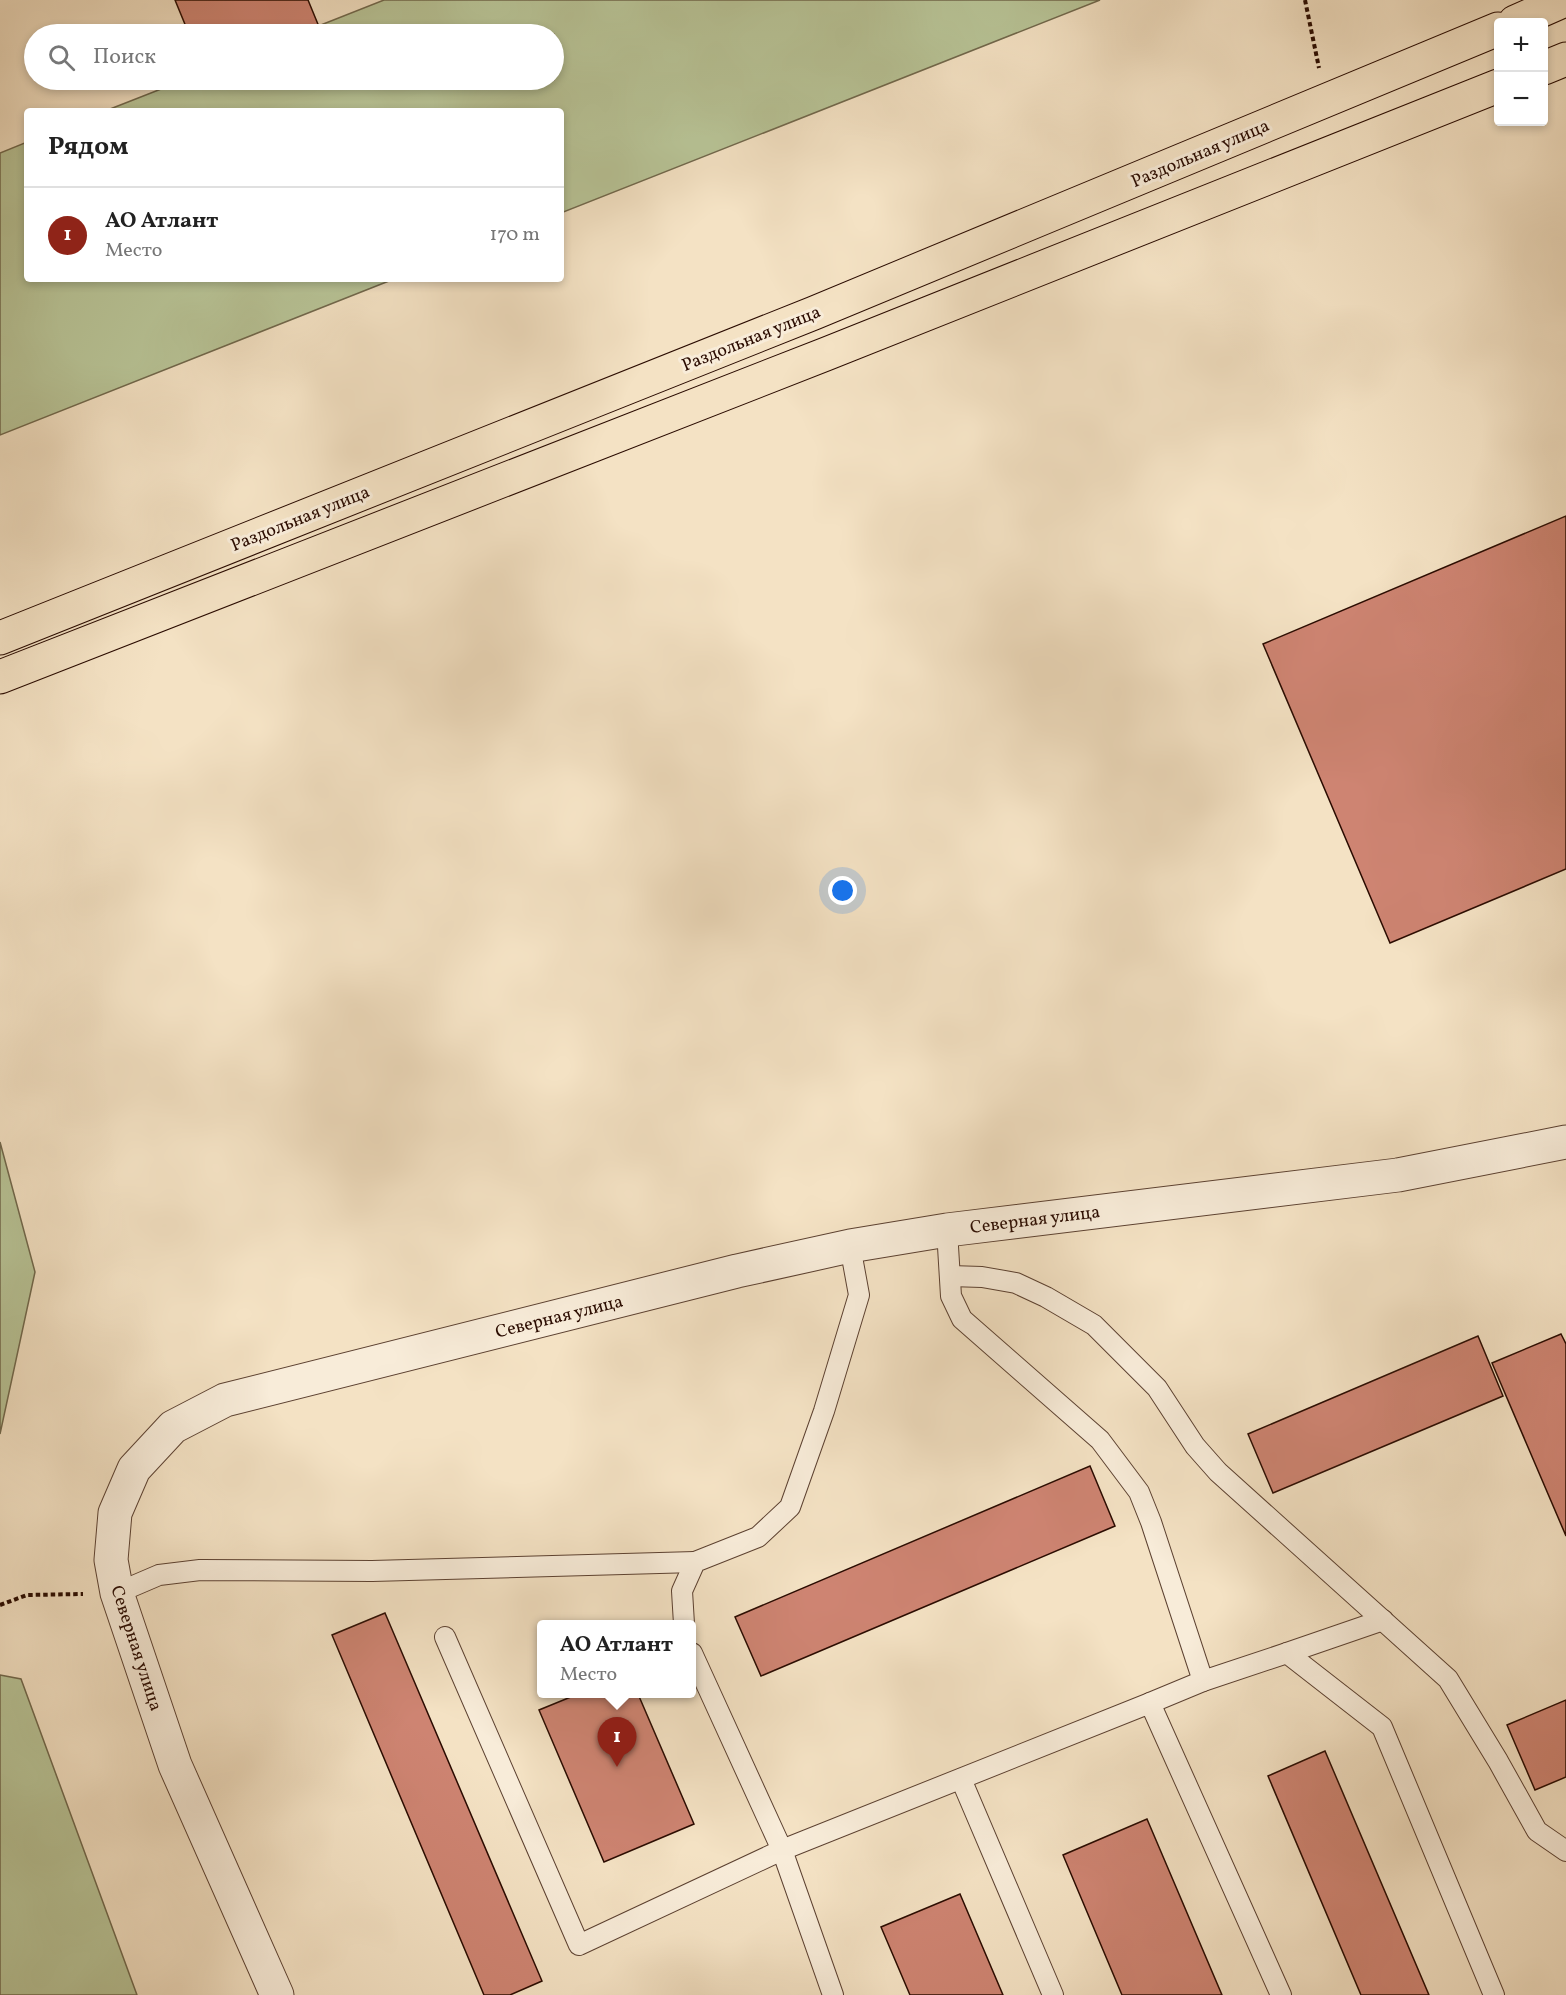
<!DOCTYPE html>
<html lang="ru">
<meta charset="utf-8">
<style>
body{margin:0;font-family:Vollkorn,serif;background:#f6f6f6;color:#222}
.controls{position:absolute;right:18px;top:18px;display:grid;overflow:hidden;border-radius:6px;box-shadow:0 3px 9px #0003}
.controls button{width:54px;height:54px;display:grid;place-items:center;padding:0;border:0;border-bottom:2px solid #e0e0e0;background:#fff;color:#222;font:30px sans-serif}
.you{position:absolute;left:843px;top:891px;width:21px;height:21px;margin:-15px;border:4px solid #fff;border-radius:50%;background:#1a73e8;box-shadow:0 0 0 9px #1a73e833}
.badge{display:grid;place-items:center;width:39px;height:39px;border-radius:50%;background:#8f2418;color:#fff;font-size:20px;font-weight:700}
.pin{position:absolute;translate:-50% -50px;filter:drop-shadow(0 2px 3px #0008)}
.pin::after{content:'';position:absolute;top:32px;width:21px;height:18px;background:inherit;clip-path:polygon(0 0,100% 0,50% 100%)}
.popup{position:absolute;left:537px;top:1620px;width:159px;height:78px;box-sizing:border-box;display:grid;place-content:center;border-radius:6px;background:#fff;filter:drop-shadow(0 2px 4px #0005);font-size:20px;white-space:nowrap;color:#767676}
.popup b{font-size:22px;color:#222}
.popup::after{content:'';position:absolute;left:50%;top:100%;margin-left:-12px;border:12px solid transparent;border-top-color:#fff}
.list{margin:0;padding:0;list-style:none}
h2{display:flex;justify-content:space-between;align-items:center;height:78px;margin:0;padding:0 24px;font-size:26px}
h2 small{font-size:20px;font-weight:400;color:#767676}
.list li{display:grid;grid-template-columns:39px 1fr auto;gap:18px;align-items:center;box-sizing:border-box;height:96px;padding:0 24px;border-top:2px solid #e0e0e0}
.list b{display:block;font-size:22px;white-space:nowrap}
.list p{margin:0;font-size:20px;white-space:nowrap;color:#767676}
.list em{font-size:20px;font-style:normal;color:#767676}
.icon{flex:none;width:33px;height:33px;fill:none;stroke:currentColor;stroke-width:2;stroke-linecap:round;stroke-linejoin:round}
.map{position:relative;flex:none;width:1566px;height:1995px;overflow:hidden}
.search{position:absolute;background:#fff;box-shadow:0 3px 9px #0003;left:24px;top:24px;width:540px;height:66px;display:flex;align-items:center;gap:15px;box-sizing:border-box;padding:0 21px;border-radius:33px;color:#767676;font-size:22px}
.panel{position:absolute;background:#fff;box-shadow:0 3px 9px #0003;left:24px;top:108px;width:540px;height:174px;border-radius:6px}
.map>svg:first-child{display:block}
.green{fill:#b8c497;stroke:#71684c;stroke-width:1.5}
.building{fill:#ce8472;stroke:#2a0b00;stroke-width:1.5}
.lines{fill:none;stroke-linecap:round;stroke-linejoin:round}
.service-casing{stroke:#5c4131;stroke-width:22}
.minor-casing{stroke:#5c4131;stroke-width:35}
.primary-casing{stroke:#2a0b00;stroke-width:35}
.path{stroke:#2a0b00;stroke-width:4;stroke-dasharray:4.5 3;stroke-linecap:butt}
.service{stroke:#f8ecd9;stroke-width:20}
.minor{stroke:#f8ecd9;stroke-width:33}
.primary{stroke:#f4e2c4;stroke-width:33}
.labels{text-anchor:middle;stroke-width:6;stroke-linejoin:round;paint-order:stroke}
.street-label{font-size:18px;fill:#2a0b00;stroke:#f8ecd9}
</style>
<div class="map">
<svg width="1566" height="1995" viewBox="0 0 1566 1995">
<rect width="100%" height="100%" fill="#f4e2c4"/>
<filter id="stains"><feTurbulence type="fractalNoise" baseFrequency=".00333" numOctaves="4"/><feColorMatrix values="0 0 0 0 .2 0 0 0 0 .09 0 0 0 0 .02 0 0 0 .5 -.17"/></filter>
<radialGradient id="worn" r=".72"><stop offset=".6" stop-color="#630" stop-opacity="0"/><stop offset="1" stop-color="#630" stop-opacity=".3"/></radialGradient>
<g class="green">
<path d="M 384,0 L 1100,0 L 561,213 L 561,111 L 105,111 L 184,80 L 554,80 L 554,34 L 298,34 Z"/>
<path d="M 27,142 L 27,279 L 394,279 L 0,435 L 0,153 Z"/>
<path d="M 0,1142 L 35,1272 L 0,1434 Z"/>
<path d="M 0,1675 L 21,1679 L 137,1995 L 0,1995 Z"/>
</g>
<g class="building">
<path d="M 175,0 L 308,0 L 322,34 L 189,34 Z"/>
<path d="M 1566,516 L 1566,869 L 1390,943 L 1263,644 Z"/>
<path d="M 1561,1334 L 1566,1344 L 1566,1536 L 1492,1363 Z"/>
<path d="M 1478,1336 L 1503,1396 L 1273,1493 L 1248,1434 Z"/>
<path d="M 1090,1466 L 1115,1526 L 761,1676 L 735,1617 Z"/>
<path d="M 385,1613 L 542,1981 L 510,1995 L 484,1995 L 332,1635 Z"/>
<path d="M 578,1694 L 638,1694 L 694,1824 L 604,1862 L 539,1710 Z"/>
<path d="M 1566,1700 L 1566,1777 L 1535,1790 L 1507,1725 Z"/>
<path d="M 1325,1751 L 1429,1995 L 1361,1995 L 1268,1776 Z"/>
<path d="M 1147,1819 L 1222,1995 L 1122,1995 L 1063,1855 Z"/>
<path d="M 960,1894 L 1003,1995 L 910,1995 L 881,1927 Z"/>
</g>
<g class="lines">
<g class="service-casing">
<g id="service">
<path d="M 947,1230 L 951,1296 L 962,1319 L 1100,1440 L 1139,1492 L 1151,1522 L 1203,1681"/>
<path d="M 950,1276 L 982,1277 L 1016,1283 L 1046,1297 L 1094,1325 L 1157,1388 L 1195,1446 L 1218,1472 L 1448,1679 L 1498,1761 L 1537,1831 L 1566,1851"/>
<path d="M 117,1593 L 159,1575 L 200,1570 L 372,1571 L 695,1562"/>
<path d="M 684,1624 L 682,1591 L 695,1562 L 758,1537 L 790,1507 L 824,1411 L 859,1295 L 850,1246"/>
<path d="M 445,1637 L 579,1945 L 782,1850 L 833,1995"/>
<path d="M 692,1653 L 782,1850 L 1150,1703 L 1281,1995"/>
<path d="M 1287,1653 L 1383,1620"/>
<path d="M 1150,1703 L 1203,1681 L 1287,1653 L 1382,1727 L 1494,1995"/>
<path d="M 961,1779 L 1053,1995"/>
</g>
</g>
<g class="minor-casing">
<path id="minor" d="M 277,1995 L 175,1765 L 117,1593 L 111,1560 L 115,1513 L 134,1469 L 173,1427 L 225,1400 L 737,1271 L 850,1246 L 947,1230 L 1398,1175 L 1566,1142"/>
</g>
<g class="primary-casing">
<g id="primary">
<path d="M 1515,22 L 1565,0"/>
<path d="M 1544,68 L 1566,59"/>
<path d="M 0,638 L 814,313 L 1498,29"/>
<path d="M 0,677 L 826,354 L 1498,86"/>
</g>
</g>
<g class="path">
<path d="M 1305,0 L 1319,68"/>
<path d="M 0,1605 L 27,1595 L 83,1594"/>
</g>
<use href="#service" class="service"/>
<use href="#minor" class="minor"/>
<use href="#primary" class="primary"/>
</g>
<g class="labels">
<g class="street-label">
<text transform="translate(1200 153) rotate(-23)" y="6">Раздольная улица</text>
<text transform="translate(751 338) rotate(-22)" y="6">Раздольная улица</text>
<text transform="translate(300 518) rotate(-22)" y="6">Раздольная улица</text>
<text transform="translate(1035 1219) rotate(-7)" y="6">Северная улица</text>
<text transform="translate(559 1316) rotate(-14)" y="6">Северная улица</text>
<text transform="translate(137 1648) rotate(72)" y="6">Северная улица</text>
</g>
</g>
<rect width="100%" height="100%" filter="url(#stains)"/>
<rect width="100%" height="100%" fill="url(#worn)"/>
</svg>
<div class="controls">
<button>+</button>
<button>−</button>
</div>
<div class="you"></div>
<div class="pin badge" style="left:617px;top:1767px">1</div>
<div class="popup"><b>АО Атлант</b>Место</div>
<div class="search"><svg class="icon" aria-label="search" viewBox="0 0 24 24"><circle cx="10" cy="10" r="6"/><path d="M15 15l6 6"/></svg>Поиск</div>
<section class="panel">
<h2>Рядом<small></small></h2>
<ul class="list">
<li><span class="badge">1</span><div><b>АО Атлант</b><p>Место</p></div><em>170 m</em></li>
</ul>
</section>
</div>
